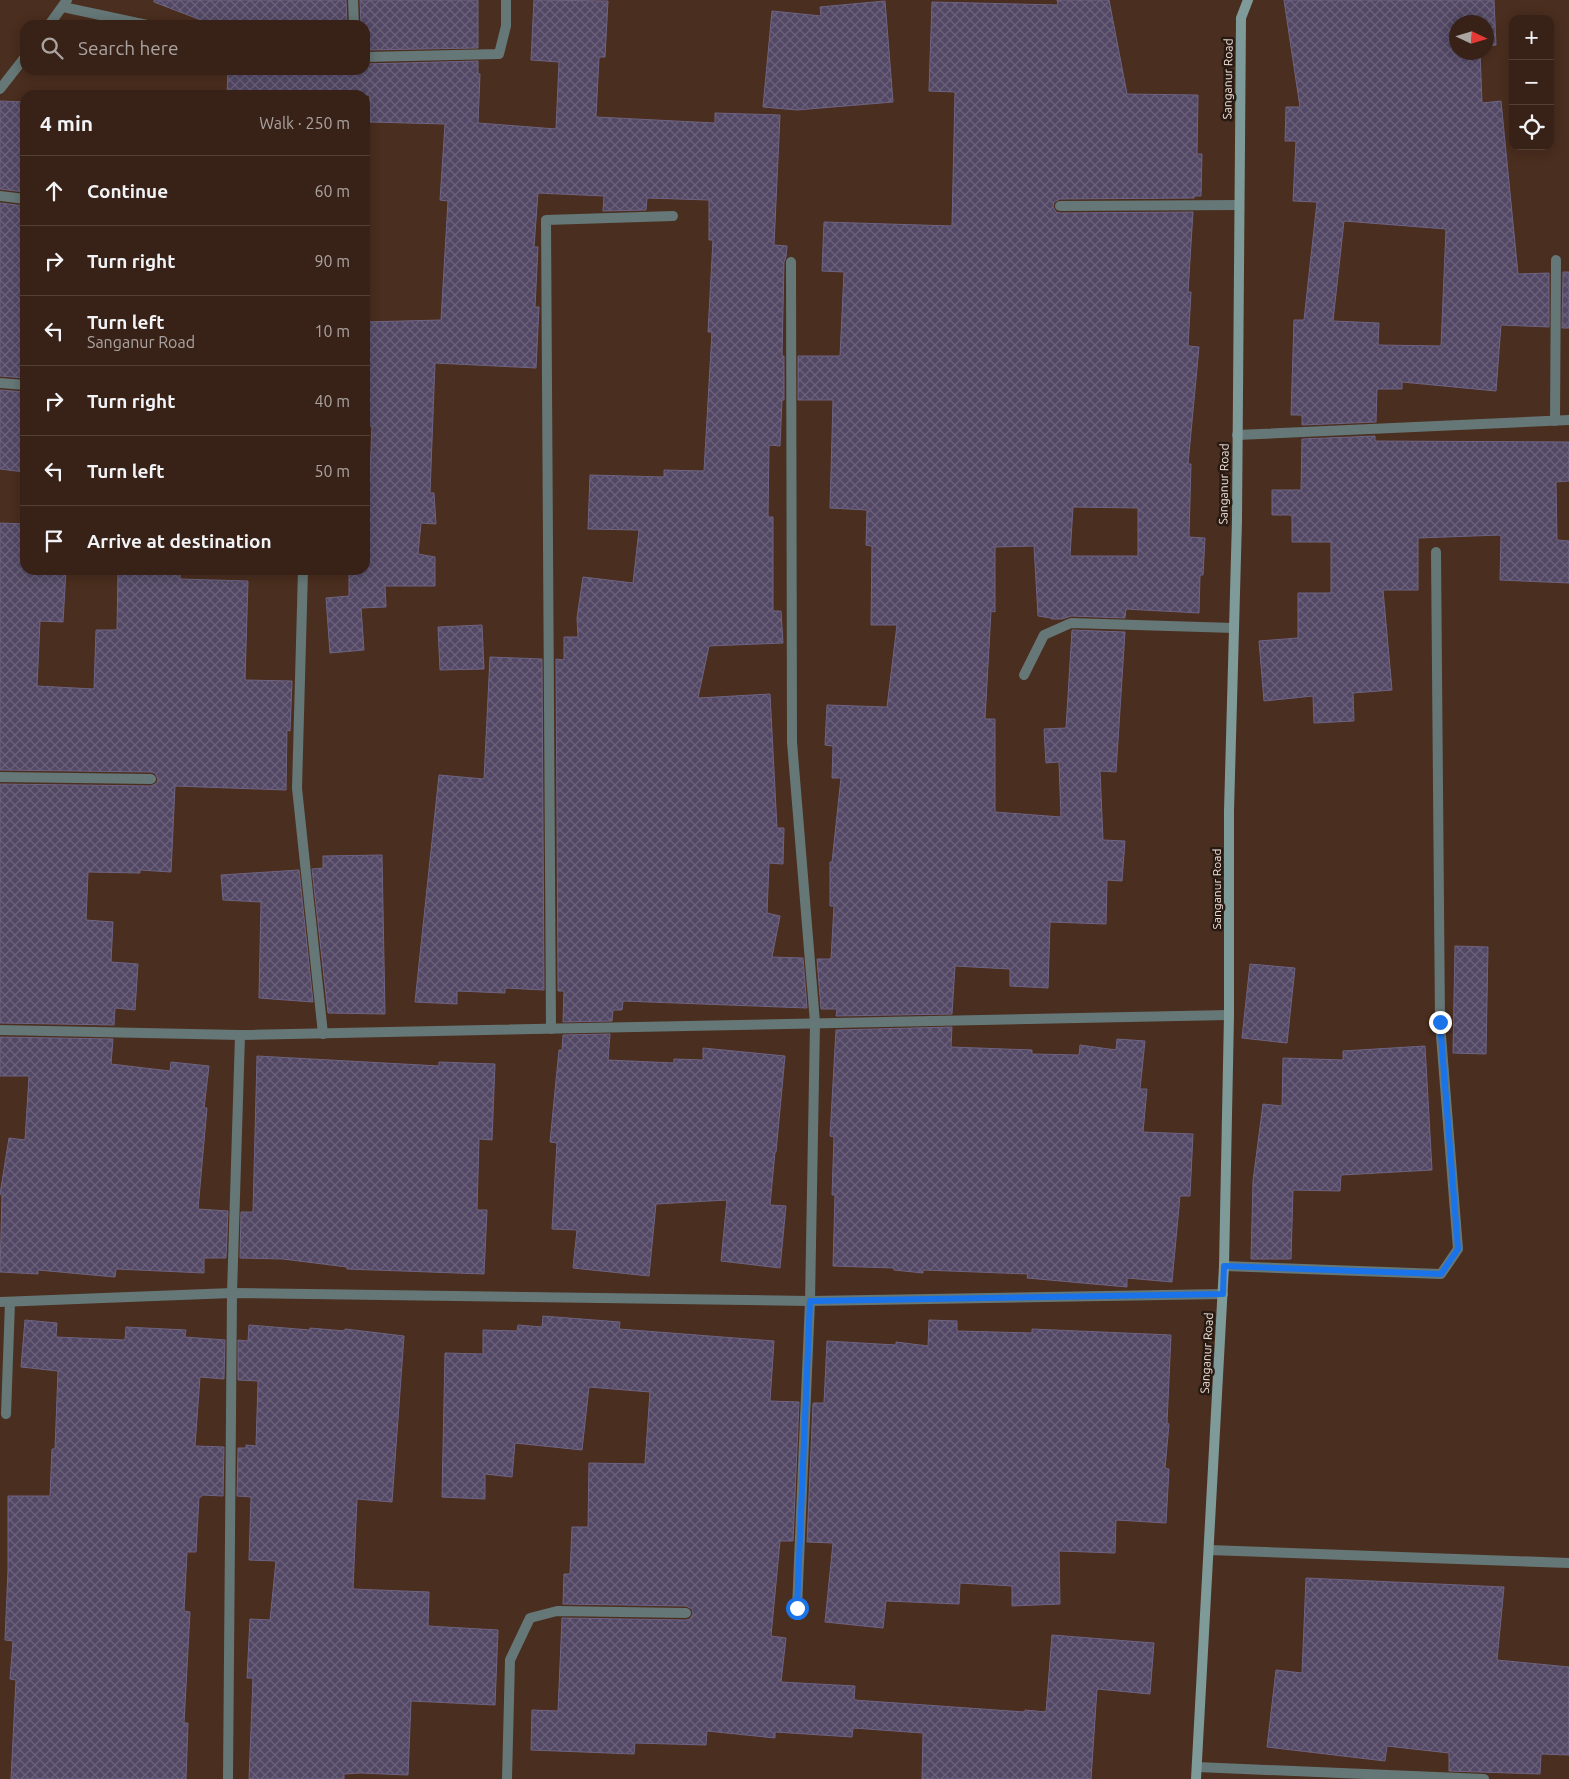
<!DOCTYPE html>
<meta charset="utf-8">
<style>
body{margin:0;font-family:Ubuntu,sans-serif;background:#3f2a20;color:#f1f3f6}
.controls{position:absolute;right:15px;top:15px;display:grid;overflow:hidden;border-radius:10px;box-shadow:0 2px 12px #0003}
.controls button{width:45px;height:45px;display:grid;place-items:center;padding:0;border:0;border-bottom:1px solid #523f36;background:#382217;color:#f1f3f6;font:25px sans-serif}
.compass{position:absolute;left:1449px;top:15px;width:45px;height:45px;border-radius:50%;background:#382217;box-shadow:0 2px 12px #0003;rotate:94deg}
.stop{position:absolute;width:15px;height:15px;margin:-11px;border:4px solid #1a73e8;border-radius:50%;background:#fff}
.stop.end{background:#1a73e8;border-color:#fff;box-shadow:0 1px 5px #0008}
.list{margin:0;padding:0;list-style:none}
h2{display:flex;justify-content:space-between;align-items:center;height:65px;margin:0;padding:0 20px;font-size:21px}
h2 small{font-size:16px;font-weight:400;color:#aba4a1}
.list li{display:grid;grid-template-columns:32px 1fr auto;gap:15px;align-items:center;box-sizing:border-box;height:70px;padding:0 20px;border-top:1px solid #523f36}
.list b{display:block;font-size:19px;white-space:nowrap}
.list p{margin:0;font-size:16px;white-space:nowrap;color:#aba4a1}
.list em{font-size:16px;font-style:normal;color:#aba4a1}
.icon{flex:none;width:28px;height:28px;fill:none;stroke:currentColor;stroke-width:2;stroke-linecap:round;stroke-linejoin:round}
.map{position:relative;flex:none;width:1569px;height:1779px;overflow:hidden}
.search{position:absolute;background:#382217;box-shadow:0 2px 12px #0003;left:20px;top:20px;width:350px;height:55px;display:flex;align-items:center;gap:12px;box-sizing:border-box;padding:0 18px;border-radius:15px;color:#aba4a1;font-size:19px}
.panel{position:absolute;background:#382217;box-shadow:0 2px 12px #0003;left:20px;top:90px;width:350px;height:485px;border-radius:15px}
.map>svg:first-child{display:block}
.building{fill:url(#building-cross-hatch);stroke:#6e6382;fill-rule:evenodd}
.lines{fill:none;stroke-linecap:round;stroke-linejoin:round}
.lane{stroke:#657776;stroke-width:10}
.street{stroke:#657776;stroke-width:10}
.secondary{stroke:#7e9b9a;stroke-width:10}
.route{stroke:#1a73e8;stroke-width:6}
.labels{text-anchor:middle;stroke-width:5;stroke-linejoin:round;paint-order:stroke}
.street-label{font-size:12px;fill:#f3e0d6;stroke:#271a13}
</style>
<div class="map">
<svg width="1569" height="1779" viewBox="0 0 1569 1779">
<defs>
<pattern id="building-cross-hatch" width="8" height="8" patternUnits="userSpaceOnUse" patternTransform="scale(1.25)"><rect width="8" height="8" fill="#524865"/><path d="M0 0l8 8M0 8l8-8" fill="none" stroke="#6b627a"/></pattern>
</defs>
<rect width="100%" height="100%" fill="#4a2e1f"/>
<g class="building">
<path d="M 154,0 L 346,0 L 347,25 L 214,25 L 154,2 Z"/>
<path d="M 360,0 L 478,0 L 478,48 L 365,50 L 365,25 L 361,25 Z"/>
<path d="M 534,0 L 608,1 L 605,57 L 599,57 L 596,117 L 715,123 L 715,113 L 780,115 L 774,245 L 787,246 L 786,257 L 784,262 L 782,356 L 784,356 L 784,400 L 782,400 L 780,446 L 769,445 L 768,517 L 773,517 L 773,611 L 781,611 L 783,643 L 709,646 L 698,698 L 770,694 L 777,828 L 784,828 L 783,864 L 769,863 L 767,913 L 780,916 L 772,957 L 803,958 L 807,1008 L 623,1001 L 622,1010 L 613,1010 L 612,1021 L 563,1022 L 564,991 L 558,991 L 556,659 L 564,660 L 564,637 L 578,637 L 577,618 L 583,577 L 633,583 L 639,530 L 588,529 L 590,475 L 664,477 L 664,470 L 704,471 L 712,332 L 708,332 L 713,240 L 709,240 L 709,200 L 647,198 L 646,210 L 603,211 L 604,196 L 538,193 L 534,247 L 538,247 L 535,307 L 539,307 L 536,368 L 435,363 L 430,493 L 434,493 L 436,524 L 421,523 L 418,554 L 435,557 L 435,586 L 385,586 L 386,607 L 361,608 L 364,650 L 330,653 L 326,598 L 349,596 L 349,570 L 365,570 L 365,497 L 369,497 L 372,426 L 365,426 L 365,322 L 441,320 L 448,201 L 440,200 L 445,124 L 370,122 L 370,95 L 227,95 L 228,70 L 365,70 L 365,64 L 478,61 L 478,74 L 480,74 L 478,123 L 556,129 L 559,62 L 531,60 Z"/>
<path d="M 1057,0 L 1109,0 L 1127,94 L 1198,95 L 1197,154 L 1202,154 L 1201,196 L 1194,196 L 1194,198 L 1060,199 L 1054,202 L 1053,207 L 1056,212 L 1060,213 L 1193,212 L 1188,292 L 1191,292 L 1188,346 L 1199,347 L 1188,464 L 1191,464 L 1189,537 L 1205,538 L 1203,575 L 1200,575 L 1199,613 L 1126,609 L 1125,618 L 1071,616 L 1062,619 L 1051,619 L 1051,618 L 1038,616 L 1034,546 L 995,547 L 995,612 L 991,611 L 985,719 L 995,719 L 995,812 L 1061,817 L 1059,762 L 1046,763 L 1044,729 L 1066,728 L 1072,630 L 1125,632 L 1116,772 L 1100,771 L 1103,840 L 1125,841 L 1122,881 L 1107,880 L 1106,924 L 1050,922 L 1048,988 L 1010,986 L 1010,969 L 955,966 L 952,1014 L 836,1016 L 837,1009 L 821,1009 L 817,959 L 831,959 L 834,906 L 830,906 L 830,862 L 832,862 L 841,778 L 832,778 L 833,746 L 825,745 L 827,705 L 887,707 L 897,625 L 871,625 L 872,546 L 866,545 L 867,510 L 830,508 L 833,400 L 798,400 L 798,356 L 840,356 L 844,272 L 822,271 L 824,222 L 952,226 L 955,92 L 929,91 L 932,2 L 1058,5 ZM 1073,507 L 1138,508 L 1138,556 L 1070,556 Z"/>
<path d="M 1284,0 L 1494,0 L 1496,45 L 1486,46 L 1486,22 L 1456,22 L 1456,52 L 1480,52 L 1482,103 L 1501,101 L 1518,274 L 1549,273 L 1549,327 L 1501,325 L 1496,391 L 1402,382 L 1402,389 L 1377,389 L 1376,422 L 1302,425 L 1302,415 L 1291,415 L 1294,320 L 1304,320 L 1317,202 L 1293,201 L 1296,141 L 1285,141 L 1286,107 L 1300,107 ZM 1344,221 L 1446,229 L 1441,346 L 1378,345 L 1379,323 L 1333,321 Z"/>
<path d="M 885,1 L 893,102 L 797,110 L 763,107 L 772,11 L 821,16 L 820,7 Z"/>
<path d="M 0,101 L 25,102 L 25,192 L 0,189 Z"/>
<path d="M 0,203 L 25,206 L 25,378 L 0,376 Z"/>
<path d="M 1563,272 L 1569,272 L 1569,328 L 1562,328 Z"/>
<path d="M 0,390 L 25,392 L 25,472 L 0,469 Z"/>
<path d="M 1375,436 L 1375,441 L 1569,442 L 1569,481 L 1556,482 L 1557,540 L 1569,541 L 1569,583 L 1500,580 L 1501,535 L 1418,538 L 1418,590 L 1383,590 L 1392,690 L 1353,693 L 1354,721 L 1314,723 L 1313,696 L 1264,701 L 1259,641 L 1298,638 L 1298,593 L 1331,593 L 1331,542 L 1292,542 L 1292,515 L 1272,515 L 1272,490 L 1301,490 L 1302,439 Z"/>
<path d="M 0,523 L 25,524 L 25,570 L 66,570 L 63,622 L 40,621 L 37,686 L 94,689 L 96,630 L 117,630 L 118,570 L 180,570 L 180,579 L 248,581 L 245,680 L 292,681 L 290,731 L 287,730 L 286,790 L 175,786 L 171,872 L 140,870 L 140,873 L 88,872 L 86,920 L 113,922 L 111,962 L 138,964 L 135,1010 L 115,1008 L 114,1025 L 0,1023 L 0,784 L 151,786 L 157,783 L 158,779 L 155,773 L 151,772 L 0,770 Z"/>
<path d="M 482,625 L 484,669 L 440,670 L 438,627 Z"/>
<path d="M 490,657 L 542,659 L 544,990 L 505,988 L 505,993 L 457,991 L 457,1004 L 415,1002 L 439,775 L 484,779 Z"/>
<path d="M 382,855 L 385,1014 L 328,1013 L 312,869 L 323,868 L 323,856 Z"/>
<path d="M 299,870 L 313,1002 L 259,998 L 261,902 L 223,900 L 221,875 Z"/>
<path d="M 1455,946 L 1488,947 L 1486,1054 L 1453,1053 Z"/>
<path d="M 1250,964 L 1295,968 L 1287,1043 L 1242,1038 Z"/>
<path d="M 952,1027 L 951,1047 L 1032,1050 L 1032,1054 L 1079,1055 L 1080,1045 L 1116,1050 L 1117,1039 L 1145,1041 L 1140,1089 L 1147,1089 L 1143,1132 L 1193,1134 L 1190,1196 L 1180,1196 L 1172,1282 L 1127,1278 L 1127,1287 L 1027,1278 L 1028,1274 L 923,1270 L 923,1273 L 894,1270 L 894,1268 L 833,1266 L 835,1195 L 832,1195 L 834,1137 L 830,1136 L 836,1030 Z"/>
<path d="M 610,1034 L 608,1060 L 674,1063 L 674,1059 L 703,1060 L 703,1048 L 785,1056 L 776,1152 L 775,1152 L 770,1205 L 786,1206 L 780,1268 L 721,1261 L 727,1200 L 656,1204 L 649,1276 L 573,1268 L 577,1230 L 552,1229 L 557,1143 L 550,1142 L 559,1050 L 562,1050 L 563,1035 Z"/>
<path d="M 0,1037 L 113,1039 L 111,1064 L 170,1071 L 171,1062 L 209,1066 L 204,1108 L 207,1108 L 198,1209 L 228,1211 L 226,1258 L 204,1258 L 204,1273 L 116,1269 L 115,1277 L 38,1270 L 38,1274 L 0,1272 L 2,1195 L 0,1194 L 9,1138 L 25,1140 L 29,1076 L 0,1076 Z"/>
<path d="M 1425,1046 L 1432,1170 L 1341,1175 L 1340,1191 L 1293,1190 L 1291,1259 L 1251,1259 L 1253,1181 L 1263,1104 L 1282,1106 L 1283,1058 L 1343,1060 L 1343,1051 Z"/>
<path d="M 257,1056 L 439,1066 L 439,1062 L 495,1064 L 492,1140 L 479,1139 L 477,1210 L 487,1210 L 484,1274 L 347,1269 L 347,1267 L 283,1259 L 240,1258 L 241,1212 L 253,1212 Z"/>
<path d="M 543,1316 L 620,1322 L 619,1329 L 774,1341 L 770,1401 L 799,1402 L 793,1541 L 780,1541 L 771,1636 L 786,1638 L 781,1682 L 855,1686 L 854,1700 L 1025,1712 L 1025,1710 L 1046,1712 L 1052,1635 L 1154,1643 L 1150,1694 L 1097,1689 L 1091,1779 L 922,1779 L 923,1733 L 853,1728 L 852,1737 L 775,1732 L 775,1738 L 707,1731 L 706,1745 L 635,1743 L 634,1754 L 531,1750 L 532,1710 L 558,1711 L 562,1618 L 686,1620 L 690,1619 L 693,1614 L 692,1609 L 686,1606 L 563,1604 L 564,1574 L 570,1574 L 572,1527 L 588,1527 L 589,1463 L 645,1464 L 650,1392 L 589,1387 L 582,1450 L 515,1443 L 512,1477 L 485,1474 L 485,1499 L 442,1497 L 445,1353 L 483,1354 L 483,1330 L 517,1331 L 518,1325 L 542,1327 Z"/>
<path d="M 25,1320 L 57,1323 L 56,1337 L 125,1340 L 126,1327 L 186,1330 L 185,1337 L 225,1340 L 224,1379 L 200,1377 L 195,1446 L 224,1447 L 223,1496 L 202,1495 L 201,1497 L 199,1497 L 196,1552 L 187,1552 L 184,1611 L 190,1612 L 184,1723 L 188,1723 L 186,1779 L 11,1779 L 16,1680 L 10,1679 L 13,1641 L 5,1640 L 8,1570 L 8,1496 L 50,1496 L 52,1449 L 55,1449 L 58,1371 L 21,1367 Z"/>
<path d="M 929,1320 L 957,1321 L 957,1331 L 1032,1333 L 1032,1329 L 1171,1335 L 1167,1423 L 1169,1424 L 1165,1468 L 1169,1469 L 1166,1523 L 1116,1520 L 1115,1553 L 1059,1551 L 1060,1604 L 1012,1606 L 1012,1586 L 960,1583 L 959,1604 L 886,1601 L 883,1628 L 825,1622 L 833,1543 L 807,1542 L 813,1403 L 824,1403 L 827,1341 L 896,1345 L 896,1342 L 928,1346 Z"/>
<path d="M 249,1325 L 310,1330 L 310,1328 L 345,1331 L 345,1329 L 404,1336 L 392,1502 L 357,1499 L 353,1589 L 429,1592 L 428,1626 L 498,1630 L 495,1705 L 411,1701 L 408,1775 L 360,1773 L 344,1774 L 344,1779 L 249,1779 L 253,1678 L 247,1678 L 250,1619 L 270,1620 L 276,1561 L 249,1560 L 251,1497 L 237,1496 L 238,1448 L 246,1448 L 246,1445 L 256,1446 L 258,1381 L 238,1380 L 238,1340 L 248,1341 Z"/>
<path d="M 1306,1578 L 1504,1587 L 1497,1660 L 1569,1667 L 1569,1755 L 1541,1754 L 1540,1774 L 1449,1771 L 1449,1753 L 1387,1746 L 1385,1761 L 1267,1747 L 1276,1670 L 1302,1673 Z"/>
</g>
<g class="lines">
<g class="lane">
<path d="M 1060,206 L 1239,205"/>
<path d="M 6,1414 L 10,1302"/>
<path d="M 1209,1550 L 1569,1563"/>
</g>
<g class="street">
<path d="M 353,0 L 354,25"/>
<path d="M 63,7 L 147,25"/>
<path d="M 49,25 L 67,0"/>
<path d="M 365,57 L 499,54 L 506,26 L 506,0"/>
<path d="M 0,89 L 25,57"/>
<path d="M 0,196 L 25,199"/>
<path d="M 791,262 L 792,742 L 815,1023 L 810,1301 L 797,1608"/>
<path d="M 0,383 L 25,385"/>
<path d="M 1555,421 L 1556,260"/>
<path d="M 1237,435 L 1569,420"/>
<path d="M 303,570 L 297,788 L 323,1034"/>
<path d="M 1024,675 L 1044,635 L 1071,623 L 1234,628"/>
<path d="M 0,777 L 151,779"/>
<path d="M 551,1029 L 546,220 L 673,216"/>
<path d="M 0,1030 L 240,1035 L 1229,1015"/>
<path d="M 1224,1266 L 1441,1274 L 1458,1249 L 1440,1023 L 1436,552"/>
<path d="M 0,1302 L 232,1293 L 810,1301 L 1223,1294"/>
<path d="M 1197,1767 L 1484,1779"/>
<path d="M 228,1779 L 232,1293 L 240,1035"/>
<path d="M 507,1779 L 510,1660 L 530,1618 L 557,1611 L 686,1613"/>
</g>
<path class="secondary" d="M 1196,1779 L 1224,1266 L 1229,1015 L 1229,811 L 1237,520 L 1241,18 L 1248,0"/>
</g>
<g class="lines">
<path class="route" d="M 797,1608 L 810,1301 L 1223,1294 L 1224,1266 L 1441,1274 L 1458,1249 L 1440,1022"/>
</g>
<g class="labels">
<g class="street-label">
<text transform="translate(1228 79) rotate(-89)" y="4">Sanganur Road</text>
<text transform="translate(1224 484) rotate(-89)" y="4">Sanganur Road</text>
<text transform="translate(1217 889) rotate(-90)" y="4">Sanganur Road</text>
<text transform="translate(1207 1353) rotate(-87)" y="4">Sanganur Road</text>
</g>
</g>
</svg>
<div class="controls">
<button>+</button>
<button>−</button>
<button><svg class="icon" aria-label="locate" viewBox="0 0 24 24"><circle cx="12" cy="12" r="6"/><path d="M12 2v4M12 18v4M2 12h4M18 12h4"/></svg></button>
</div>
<svg class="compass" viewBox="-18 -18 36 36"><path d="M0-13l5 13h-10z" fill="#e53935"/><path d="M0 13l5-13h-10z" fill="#aba4a1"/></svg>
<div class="stop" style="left:797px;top:1608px"></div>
<div class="stop end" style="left:1440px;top:1022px"></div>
<div class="search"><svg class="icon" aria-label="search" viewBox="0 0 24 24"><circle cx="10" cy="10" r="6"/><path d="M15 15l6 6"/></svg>Search here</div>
<section class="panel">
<h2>4 min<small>Walk · 250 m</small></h2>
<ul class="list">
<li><svg class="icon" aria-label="ahead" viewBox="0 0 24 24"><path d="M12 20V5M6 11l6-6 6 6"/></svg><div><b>Continue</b></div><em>60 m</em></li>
<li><svg class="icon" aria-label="right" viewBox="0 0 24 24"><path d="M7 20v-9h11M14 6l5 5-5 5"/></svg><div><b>Turn right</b></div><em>90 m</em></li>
<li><svg class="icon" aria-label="left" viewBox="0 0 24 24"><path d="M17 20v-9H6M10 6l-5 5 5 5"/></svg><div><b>Turn left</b><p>Sanganur Road</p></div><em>10 m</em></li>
<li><svg class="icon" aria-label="right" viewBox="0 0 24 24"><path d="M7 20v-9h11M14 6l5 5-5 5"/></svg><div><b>Turn right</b></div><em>40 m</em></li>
<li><svg class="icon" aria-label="left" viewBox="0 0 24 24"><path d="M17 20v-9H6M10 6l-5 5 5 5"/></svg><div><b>Turn left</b></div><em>50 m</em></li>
<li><svg class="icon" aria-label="arrive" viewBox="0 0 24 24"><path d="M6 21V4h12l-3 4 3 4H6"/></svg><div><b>Arrive at destination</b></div></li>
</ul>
</section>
</div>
